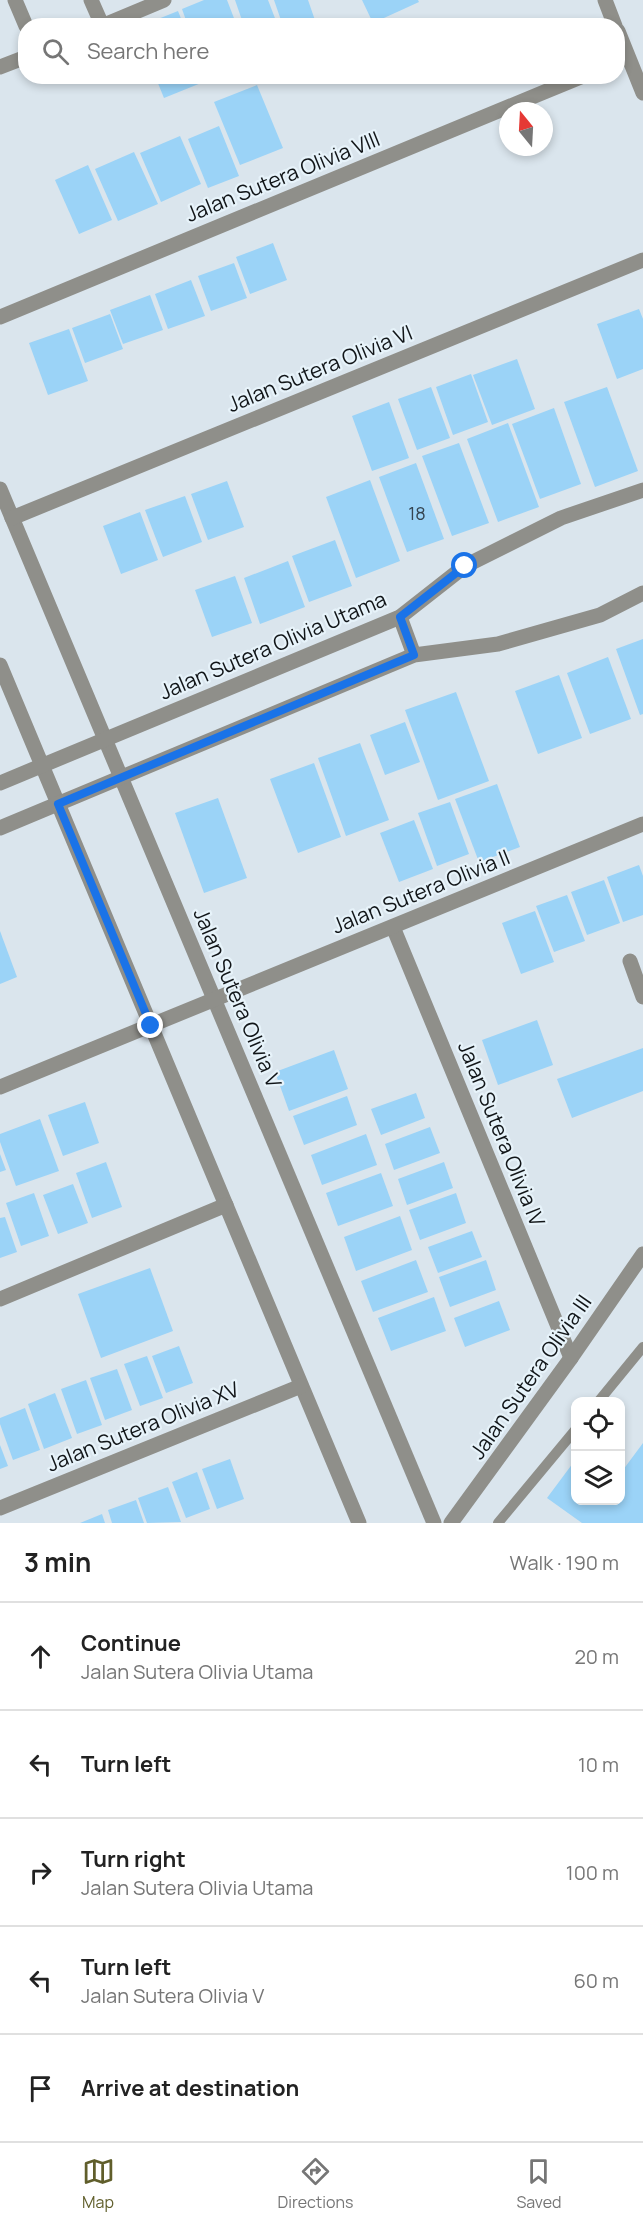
<!DOCTYPE html>
<meta charset="utf-8">
<style>
body{margin:0;font-family:Manrope,sans-serif;background:#f6f6f6;color:#222}
.controls{position:absolute;right:18px;bottom:18px;display:grid;overflow:hidden;border-radius:12px;box-shadow:0 3px 9px #0003}
.controls button{width:54px;height:54px;display:grid;place-items:center;padding:0;border:0;border-bottom:2px solid #e0e0e0;background:#fff;color:#222;font:30px sans-serif}
.compass{position:absolute;left:499px;top:102px;width:54px;height:54px;border-radius:50%;background:#fff;box-shadow:0 3px 9px #0003;rotate:342deg}
.stop{position:absolute;width:18px;height:18px;margin:-14px;border:4px solid #1a73e8;border-radius:50%;background:#fff}
.stop.end{background:#1a73e8;border-color:#fff;box-shadow:0 2px 6px #0008}
.list{margin:0;padding:0;list-style:none}
h2{display:flex;justify-content:space-between;align-items:center;height:78px;margin:0;padding:0 24px;font-size:26px}
h2 small{font-size:20px;font-weight:400;color:#767676}
.list li{display:grid;grid-template-columns:39px 1fr auto;gap:18px;align-items:center;box-sizing:border-box;height:108px;padding:0 24px;border-top:2px solid #e0e0e0}
.list b{display:block;font-size:22px;white-space:nowrap}
.list p{margin:0;font-size:20px;white-space:nowrap;color:#767676}
.list em{font-size:20px;font-style:normal;color:#767676}
.icon{flex:none;width:33px;height:33px;fill:none;stroke:currentColor;stroke-width:2;stroke-linecap:round;stroke-linejoin:round}
.map{position:relative;flex:none;width:643px;height:1523px;overflow:hidden}
.search{position:absolute;background:#fff;box-shadow:0 3px 9px #0003;left:18px;right:18px;top:18px;height:66px;display:flex;align-items:center;gap:15px;box-sizing:border-box;padding:0 21px;border-radius:24px;color:#767676;font-size:22px}
.sheet{height:618px;background:#fff}
nav{display:flex;justify-content:space-around;align-items:center;box-sizing:border-box;height:84px;border-top:2px solid #e0e0e0;background:#fff;font-size:16px;color:#767676}
nav a{display:grid;justify-items:center;gap:3px}
nav .on{color:#605e2b}
.map>svg:first-child{display:block}
.building{fill:#9bd3f7}
.lines{fill:none;stroke-linecap:round;stroke-linejoin:round}
.service{stroke:#8f8f8a;stroke-width:10}
.minor{stroke:#8f8f8a;stroke-width:15}
.route{stroke:#1a73e8;stroke-width:8}
.labels{text-anchor:middle;stroke-width:4.5;stroke-linejoin:round;paint-order:stroke}
.number-label{font-size:18px;fill:#344450}
.street-label{font-size:21px;fill:#111518;stroke:#e7f3fa}
</style>
<div class="map">
<svg width="643" height="1523" viewBox="0 0 643 1523">
<rect width="100%" height="100%" fill="#dae5ed"/>
<g class="building">
<path d="M 204,0 L 227,0 L 237,26 L 188,26 L 182,9 Z"/>
<path d="M 235,0 L 268,0 L 278,26 L 244,26 Z"/>
<path d="M 274,0 L 308,0 L 317,26 L 283,26 Z"/>
<path d="M 362,0 L 418,0 L 419,2 L 373,23 Z"/>
<path d="M 178,11 L 184,26 L 143,26 L 143,25 Z"/>
<path d="M 155,76 L 204,76 L 206,81 L 164,98 Z"/>
<path d="M 257,85 L 283,148 L 240,165 L 214,102 Z"/>
<path d="M 219,126 L 239,176 L 208,188 L 188,139 Z"/>
<path d="M 180,136 L 201,184 L 161,202 L 140,153 Z"/>
<path d="M 134,152 L 158,204 L 118,221 L 95,169 Z"/>
<path d="M 88,165 L 112,220 L 79,234 L 55,180 Z"/>
<path d="M 273,243 L 287,280 L 250,294 L 236,257 Z"/>
<path d="M 234,263 L 247,298 L 211,311 L 198,276 Z"/>
<path d="M 191,280 L 205,316 L 168,329 L 155,294 Z"/>
<path d="M 150,295 L 163,330 L 123,344 L 110,310 Z"/>
<path d="M 639,309 L 643,319 L 643,369 L 617,379 L 597,324 Z"/>
<path d="M 110,314 L 123,349 L 85,363 L 72,328 Z"/>
<path d="M 69,329 L 88,381 L 48,395 L 29,343 Z"/>
<path d="M 517,359 L 535,409 L 492,425 L 473,375 Z"/>
<path d="M 471,374 L 488,422 L 453,435 L 436,387 Z"/>
<path d="M 431,387 L 450,438 L 417,450 L 398,399 Z"/>
<path d="M 607,387 L 638,471 L 595,487 L 564,402 Z"/>
<path d="M 389,402 L 409,458 L 372,471 L 352,416 Z"/>
<path d="M 554,408 L 581,484 L 540,499 L 512,424 Z"/>
<path d="M 508,423 L 539,507 L 498,522 L 467,439 Z"/>
<path d="M 459,443 L 489,523 L 452,536 L 422,456 Z"/>
<path d="M 416,463 L 444,539 L 407,552 L 379,477 Z"/>
<path d="M 370,480 L 400,561 L 356,578 L 326,497 Z"/>
<path d="M 227,481 L 244,527 L 208,540 L 191,494 Z"/>
<path d="M 185,496 L 202,542 L 163,557 L 145,510 Z"/>
<path d="M 140,512 L 158,560 L 121,574 L 103,526 Z"/>
<path d="M 335,540 L 352,586 L 309,602 L 292,556 Z"/>
<path d="M 288,561 L 305,607 L 260,624 L 244,578 Z"/>
<path d="M 235,576 L 252,623 L 212,637 L 195,590 Z"/>
<path d="M 643,639 L 643,714 L 640,715 L 616,649 Z"/>
<path d="M 608,657 L 631,719 L 590,734 L 567,673 Z"/>
<path d="M 559,675 L 582,738 L 538,754 L 515,691 Z"/>
<path d="M 456,692 L 489,781 L 438,800 L 405,710 Z"/>
<path d="M 405,722 L 420,762 L 385,775 L 370,735 Z"/>
<path d="M 360,743 L 389,820 L 346,836 L 318,758 Z"/>
<path d="M 314,763 L 341,837 L 298,853 L 270,779 Z"/>
<path d="M 497,784 L 520,847 L 479,862 L 455,799 Z"/>
<path d="M 218,798 L 247,878 L 204,893 L 175,813 Z"/>
<path d="M 450,802 L 469,854 L 437,866 L 418,813 Z"/>
<path d="M 414,820 L 433,869 L 399,882 L 380,833 Z"/>
<path d="M 639,865 L 643,876 L 643,915 L 623,922 L 607,877 Z"/>
<path d="M 604,880 L 620,923 L 587,935 L 571,892 Z"/>
<path d="M 567,895 L 585,941 L 554,952 L 536,906 Z"/>
<path d="M 535,911 L 554,962 L 521,974 L 502,923 Z"/>
<path d="M 0,931 L 17,977 L 0,984 Z"/>
<path d="M 537,1020 L 553,1065 L 498,1085 L 482,1040 Z"/>
<path d="M 643,1048 L 643,1091 L 572,1118 L 557,1079 Z"/>
<path d="M 334,1050 L 348,1089 L 289,1111 L 275,1072 Z"/>
<path d="M 416,1093 L 425,1118 L 381,1135 L 371,1109 Z"/>
<path d="M 347,1096 L 357,1125 L 304,1145 L 293,1116 Z"/>
<path d="M 85,1102 L 99,1143 L 63,1156 L 48,1115 Z"/>
<path d="M 40,1119 L 59,1171 L 16,1186 L 0,1142 L 0,1134 Z"/>
<path d="M 430,1127 L 440,1153 L 394,1170 L 385,1144 Z"/>
<path d="M 366,1134 L 377,1165 L 322,1185 L 311,1155 Z"/>
<path d="M 0,1154 L 6,1170 L 0,1172 Z"/>
<path d="M 106,1162 L 122,1207 L 92,1218 L 76,1173 Z"/>
<path d="M 444,1162 L 453,1188 L 407,1205 L 398,1179 Z"/>
<path d="M 381,1173 L 393,1206 L 338,1226 L 326,1193 Z"/>
<path d="M 73,1184 L 88,1223 L 58,1234 L 43,1195 Z"/>
<path d="M 34,1193 L 49,1236 L 21,1246 L 6,1203 Z"/>
<path d="M 456,1193 L 466,1223 L 420,1240 L 409,1210 Z"/>
<path d="M 400,1216 L 412,1250 L 356,1271 L 344,1237 Z"/>
<path d="M 5,1217 L 17,1252 L 0,1258 L 0,1218 Z"/>
<path d="M 472,1231 L 482,1257 L 438,1273 L 428,1247 Z"/>
<path d="M 416,1260 L 428,1292 L 373,1312 L 361,1281 Z"/>
<path d="M 486,1260 L 496,1290 L 450,1307 L 439,1277 Z"/>
<path d="M 150,1268 L 173,1331 L 101,1358 L 78,1294 Z"/>
<path d="M 434,1297 L 446,1331 L 391,1351 L 378,1318 Z"/>
<path d="M 499,1301 L 510,1330 L 465,1347 L 454,1318 Z"/>
<path d="M 179,1346 L 193,1383 L 166,1393 L 152,1356 Z"/>
<path d="M 147,1356 L 163,1398 L 140,1406 L 124,1364 Z"/>
<path d="M 117,1369 L 132,1410 L 105,1420 L 90,1378 Z"/>
<path d="M 86,1380 L 102,1425 L 77,1434 L 61,1389 Z"/>
<path d="M 55,1393 L 72,1438 L 44,1449 L 28,1404 Z"/>
<path d="M 25,1408 L 40,1450 L 13,1460 L 0,1424 L 0,1418 Z"/>
<path d="M 643,1443 L 643,1523 L 582,1523 L 547,1498 L 576,1459 L 576,1500 L 620,1500 L 620,1474 Z"/>
<path d="M 0,1445 L 8,1466 L 0,1469 Z"/>
<path d="M 230,1459 L 244,1499 L 217,1509 L 202,1469 Z"/>
<path d="M 197,1472 L 210,1509 L 186,1518 L 172,1482 Z"/>
<path d="M 168,1487 L 181,1522 L 147,1523 L 138,1498 Z"/>
<path d="M 136,1500 L 144,1523 L 112,1523 L 108,1510 Z"/>
<path d="M 102,1514 L 105,1523 L 80,1523 Z"/>
</g>
<g class="lines">
<g class="service">
<path d="M 598,1402 L 643,1347"/>
<path d="M 498,1523 L 576,1429"/>
</g>
<g class="minor">
<path d="M 15,0 L 26,26"/>
<path d="M 91,0 L 102,25"/>
<path d="M 605,0 L 615,26"/>
<path d="M 102,26 L 164,0"/>
<path d="M 618,31 L 643,93"/>
<path d="M 0,67 L 26,57"/>
<path d="M 0,317 L 583,76"/>
<path d="M 0,489 L 434,1523"/>
<path d="M 12,518 L 643,260"/>
<path d="M 400,617 L 414,655"/>
<path d="M 0,665 L 359,1523"/>
<path d="M 0,783 L 400,617 L 465,566 L 561,518 L 643,490"/>
<path d="M 0,828 L 414,655 L 498,644 L 600,615 L 643,593"/>
<path d="M 393,927 L 571,1358"/>
<path d="M 630,961 L 643,997"/>
<path d="M 0,1087 L 643,824"/>
<path d="M 0,1299 L 226,1205"/>
<path d="M 0,1508 L 301,1386"/>
<path d="M 451,1523 L 571,1358 L 643,1254"/>
</g>
</g>
<g class="lines">
<path class="route" d="M 151,1026 L 58,804 L 414,655 L 400,617 L 465,566"/>
</g>
<g class="labels">
<g class="number-label">
<text x="417" y="520">18</text>
</g>
<g class="street-label">
<text transform="translate(283 177) rotate(-22)" y="7">Jalan Sutera Olivia VIII</text>
<text transform="translate(320 369) rotate(-22)" y="7">Jalan Sutera Olivia VI</text>
<text transform="translate(273 646) rotate(-23)" y="7">Jalan Sutera Olivia Utama</text>
<text transform="translate(421 892) rotate(-22)" y="7">Jalan Sutera Olivia II</text>
<text transform="translate(237 998) rotate(67)" y="7">Jalan Sutera Olivia V</text>
<text transform="translate(501 1134) rotate(68)" y="7">Jalan Sutera Olivia IV</text>
<text transform="translate(531 1377) rotate(-55)" y="7">Jalan Sutera Olivia III</text>
<text transform="translate(143 1427) rotate(-22)" y="7">Jalan Sutera Olivia XV</text>
</g>
</g>
</svg>
<div class="controls">
<button><svg class="icon" aria-label="locate" viewBox="0 0 24 24"><circle cx="12" cy="12" r="6"/><path d="M12 2v4M12 18v4M2 12h4M18 12h4"/></svg></button>
<button><svg class="icon" aria-label="layers" viewBox="0 0 24 24"><path d="M12 4l9 5-9 5-9-5zM3 14l9 5 9-5"/></svg></button>
</div>
<svg class="compass" viewBox="-18 -18 36 36"><path d="M0-13l5 13h-10z" fill="#e53935"/><path d="M0 13l5-13h-10z" fill="#767676"/></svg>
<div class="stop" style="left:465px;top:566px"></div>
<div class="stop end" style="left:151px;top:1026px"></div>
<div class="search"><svg class="icon" aria-label="search" viewBox="0 0 24 24"><circle cx="10" cy="10" r="6"/><path d="M15 15l6 6"/></svg>Search here</div>
</div>
<section class="sheet">
<h2>3 min<small>Walk · 190 m</small></h2>
<ul class="list">
<li><svg class="icon" aria-label="ahead" viewBox="0 0 24 24"><path d="M12 20V5M6 11l6-6 6 6"/></svg><div><b>Continue</b><p>Jalan Sutera Olivia Utama</p></div><em>20 m</em></li>
<li><svg class="icon" aria-label="left" viewBox="0 0 24 24"><path d="M17 20v-9H6M10 6l-5 5 5 5"/></svg><div><b>Turn left</b></div><em>10 m</em></li>
<li><svg class="icon" aria-label="right" viewBox="0 0 24 24"><path d="M7 20v-9h11M14 6l5 5-5 5"/></svg><div><b>Turn right</b><p>Jalan Sutera Olivia Utama</p></div><em>100 m</em></li>
<li><svg class="icon" aria-label="left" viewBox="0 0 24 24"><path d="M17 20v-9H6M10 6l-5 5 5 5"/></svg><div><b>Turn left</b><p>Jalan Sutera Olivia V</p></div><em>60 m</em></li>
<li><svg class="icon" aria-label="arrive" viewBox="0 0 24 24"><path d="M6 21V4h12l-3 4 3 4H6"/></svg><div><b>Arrive at destination</b></div></li>
</ul>
</section>
<nav>
<a class="on"><svg class="icon" aria-label="map" viewBox="0 0 24 24"><path d="M3 6l6-2 6 2 6-2v14l-6 2-6-2-6 2zM9 4v14M15 6v14"/></svg>Map</a>
<a><svg class="icon" aria-label="directions" viewBox="0 0 24 24"><path d="M12 3l9 9-9 9-9-9zM9 14v-3h6M13 9l2 2-2 2"/></svg>Directions</a>
<a><svg class="icon" aria-label="saved" viewBox="0 0 24 24"><path d="M7 4h10v16l-5-4-5 4z"/></svg>Saved</a>
</nav>
